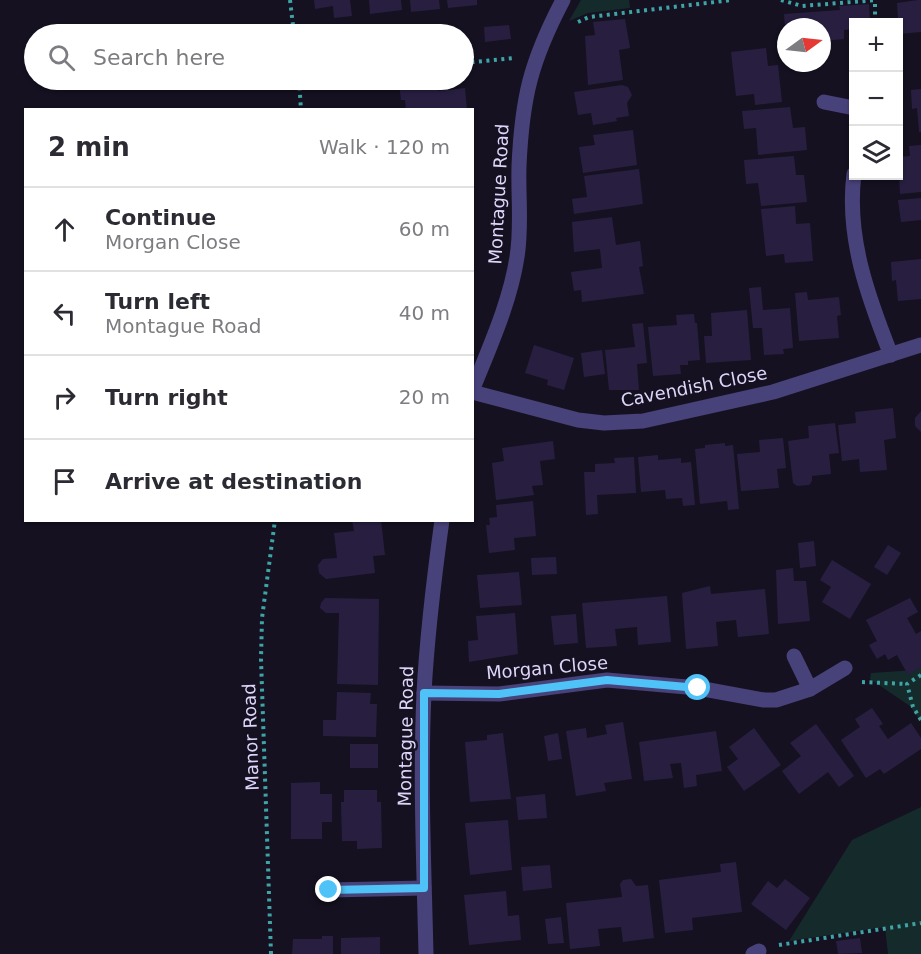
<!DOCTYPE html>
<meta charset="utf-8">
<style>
body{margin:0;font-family:"DejaVu Sans",sans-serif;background:#f7f7f7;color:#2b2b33}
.controls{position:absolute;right:18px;top:18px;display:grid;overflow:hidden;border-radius:0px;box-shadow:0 2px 4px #0004}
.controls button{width:54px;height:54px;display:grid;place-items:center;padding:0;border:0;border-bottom:2px solid #e1e1e2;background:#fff;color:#2b2b33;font:30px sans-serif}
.compass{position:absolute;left:777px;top:18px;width:54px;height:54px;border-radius:50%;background:#fff;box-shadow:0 2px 4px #0004;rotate:75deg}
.stop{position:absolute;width:18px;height:18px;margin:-14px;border:4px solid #4fc3f7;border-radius:50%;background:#fff}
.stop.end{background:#4fc3f7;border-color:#fff;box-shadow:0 2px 6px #0008}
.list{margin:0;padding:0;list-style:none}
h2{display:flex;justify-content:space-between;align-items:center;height:78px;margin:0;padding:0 24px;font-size:26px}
h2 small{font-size:20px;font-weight:400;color:#7c7c81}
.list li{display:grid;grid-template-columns:39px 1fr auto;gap:18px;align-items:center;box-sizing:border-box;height:84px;padding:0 24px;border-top:2px solid #e1e1e2}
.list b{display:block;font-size:22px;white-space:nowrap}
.list p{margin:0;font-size:20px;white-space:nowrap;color:#7c7c81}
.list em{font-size:20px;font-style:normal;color:#7c7c81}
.icon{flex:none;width:33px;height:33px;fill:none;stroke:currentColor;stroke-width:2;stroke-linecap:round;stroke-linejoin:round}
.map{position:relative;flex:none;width:921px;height:954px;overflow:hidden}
.search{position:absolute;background:#fff;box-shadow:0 2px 4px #0004;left:24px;top:24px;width:450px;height:66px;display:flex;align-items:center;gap:15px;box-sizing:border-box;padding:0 21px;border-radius:33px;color:#7c7c81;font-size:22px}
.panel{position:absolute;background:#fff;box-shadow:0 2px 4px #0004;left:24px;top:108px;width:450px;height:414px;border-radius:0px}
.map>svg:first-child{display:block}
.green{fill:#152a2b}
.building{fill:#281f40}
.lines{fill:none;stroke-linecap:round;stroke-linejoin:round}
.path{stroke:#3ea4a6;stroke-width:4;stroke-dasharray:3 4.5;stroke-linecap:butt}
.minor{stroke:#48427a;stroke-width:15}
.route{stroke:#4fc3f7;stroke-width:8}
.labels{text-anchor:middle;stroke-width:5;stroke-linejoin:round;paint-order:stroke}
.street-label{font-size:18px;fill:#ddd6fa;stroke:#151121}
</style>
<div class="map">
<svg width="921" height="954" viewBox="0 0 921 954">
<rect width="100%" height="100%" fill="#151121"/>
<g class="green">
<path d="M 581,0 L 629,0 L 630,8 L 588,13 L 569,21 Z"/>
<path d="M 921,666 L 921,722 L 910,706 L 870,679 L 871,673 L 916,670 Z"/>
<path d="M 921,807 L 921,954 L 888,954 L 885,927 L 789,941 L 852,840 Z"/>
</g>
<g class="building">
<path d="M 314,0 L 350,0 L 352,16 L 334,18 L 333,6 L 315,9 Z"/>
<path d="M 369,0 L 401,0 L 402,10 L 370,14 Z"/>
<path d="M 410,0 L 439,0 L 440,9 L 411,12 Z"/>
<path d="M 447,0 L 477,0 L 477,5 L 448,8 Z"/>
<path d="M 918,0 L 921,0 L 921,32 L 899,34 L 897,3 Z"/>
<path d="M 869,4 L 870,22 L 854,22 L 854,29 L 844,30 L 844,39 L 822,41 L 822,27 L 785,27 L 784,14 L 840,10 L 839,6 Z"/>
<path d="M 625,19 L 630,48 L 619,50 L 623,80 L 588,85 L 585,36 L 595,35 L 593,22 Z"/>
<path d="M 509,25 L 511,39 L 485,42 L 484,27 Z"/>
<path d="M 766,48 L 768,66 L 778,65 L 782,102 L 755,105 L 754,94 L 736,96 L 731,52 Z"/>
<path d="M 437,80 L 438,91 L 465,88 L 467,110 L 406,110 L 405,100 L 401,100 L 399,84 Z"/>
<path d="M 622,85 L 628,87 L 632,95 L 627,103 L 629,116 L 616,118 L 617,121 L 593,125 L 591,113 L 578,115 L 574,92 Z"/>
<path d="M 921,89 L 921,132 L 919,132 L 917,108 L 912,109 L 911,90 Z"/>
<path d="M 790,107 L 793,128 L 805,127 L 807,150 L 758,155 L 756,128 L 744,129 L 742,111 Z"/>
<path d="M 633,130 L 637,165 L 583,173 L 579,147 L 595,145 L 593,135 Z"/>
<path d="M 921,145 L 921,192 L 900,194 L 898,157 L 910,156 L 909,146 Z"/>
<path d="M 794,156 L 796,175 L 804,175 L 807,202 L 761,206 L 758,183 L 746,184 L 744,160 Z"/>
<path d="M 639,169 L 643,204 L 574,214 L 572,199 L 587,197 L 584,176 Z"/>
<path d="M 921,198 L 921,220 L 901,222 L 898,200 Z"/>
<path d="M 795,206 L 796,224 L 810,223 L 813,261 L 785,263 L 784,254 L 766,256 L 761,209 Z"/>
<path d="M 612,217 L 616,245 L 640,241 L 643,266 L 639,267 L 644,294 L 582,302 L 581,290 L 574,291 L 571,272 L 602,268 L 601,259 L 600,249 L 574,252 L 572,222 Z"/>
<path d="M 921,259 L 921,299 L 898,301 L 896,280 L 892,281 L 891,262 Z"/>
<path d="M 761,287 L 763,310 L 790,308 L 793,348 L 783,349 L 784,354 L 764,355 L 762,328 L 753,328 L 749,288 Z"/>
<path d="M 807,292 L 808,300 L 839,297 L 841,315 L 837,316 L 839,338 L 799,341 L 795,293 Z"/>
<path d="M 747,310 L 751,360 L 706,363 L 704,336 L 712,336 L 711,313 Z"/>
<path d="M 694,314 L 695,323 L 697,323 L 700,360 L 688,361 L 688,365 L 680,365 L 681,374 L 653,376 L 648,327 L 677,325 L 676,315 Z"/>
<path d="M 643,323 L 647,363 L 637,364 L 639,390 L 609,390 L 605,350 L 635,347 L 632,324 Z"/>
<path d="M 534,345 L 574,358 L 564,390 L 547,385 L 548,380 L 525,373 Z"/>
<path d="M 602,350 L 605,374 L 584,377 L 581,353 Z"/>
<path d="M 893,408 L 896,438 L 884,440 L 887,470 L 860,472 L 859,459 L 842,461 L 838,425 L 856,423 L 855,412 Z"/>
<path d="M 921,411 L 921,432 L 915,426 L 915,418 Z"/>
<path d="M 835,423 L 839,453 L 829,454 L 831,474 L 812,476 L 812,481 L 809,485 L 797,486 L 793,483 L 788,441 L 809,438 L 808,426 Z"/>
<path d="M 783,438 L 786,468 L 777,469 L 779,488 L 741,491 L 737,454 L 760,452 L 759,440 Z"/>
<path d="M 553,441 L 555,459 L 540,461 L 543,485 L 532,486 L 534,495 L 496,500 L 492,463 L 504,461 L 502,448 Z"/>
<path d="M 725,443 L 725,446 L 733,445 L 739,509 L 728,510 L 727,501 L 700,504 L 695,449 L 705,448 L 705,445 Z"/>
<path d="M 658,455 L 658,460 L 681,458 L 681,463 L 691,462 L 695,505 L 683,506 L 682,498 L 666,499 L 665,490 L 641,492 L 638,457 Z"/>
<path d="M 634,457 L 636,493 L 597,495 L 598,514 L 586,515 L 584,472 L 595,472 L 595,464 L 615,463 L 614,458 Z"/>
<path d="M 533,501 L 536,536 L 514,538 L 515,550 L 489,553 L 486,525 L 490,525 L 489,518 L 497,517 L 496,505 Z"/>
<path d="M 352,520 L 381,520 L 385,555 L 373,556 L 375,573 L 326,579 L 319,573 L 318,565 L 323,559 L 337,558 L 334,533 L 354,531 Z"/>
<path d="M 814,541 L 816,566 L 800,568 L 798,543 Z"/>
<path d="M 888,545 L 901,553 L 887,575 L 874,567 Z"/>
<path d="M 556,557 L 557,574 L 532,575 L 531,558 Z"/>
<path d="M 832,560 L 871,584 L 850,619 L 822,602 L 831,587 L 820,580 Z"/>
<path d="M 793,568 L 794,581 L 806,581 L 810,621 L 778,624 L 776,570 Z"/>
<path d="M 519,572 L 522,605 L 480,608 L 477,575 Z"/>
<path d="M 710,586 L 711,594 L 765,589 L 769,634 L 738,637 L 736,620 L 716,622 L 718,646 L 686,649 L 682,593 Z"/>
<path d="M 667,596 L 671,642 L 638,645 L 637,627 L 615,629 L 617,646 L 586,648 L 582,603 Z"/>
<path d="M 325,598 L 379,599 L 378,685 L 337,684 L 339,613 L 326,613 L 320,608 L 321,603 Z"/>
<path d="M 910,598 L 918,612 L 907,618 L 916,634 L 921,631 L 921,667 L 908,675 L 897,655 L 888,660 L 885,654 L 877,659 L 869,645 L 877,641 L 866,620 Z"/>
<path d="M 515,613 L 518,654 L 469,662 L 468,641 L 478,640 L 476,616 Z"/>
<path d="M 576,614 L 578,643 L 554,645 L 551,616 Z"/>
<path d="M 337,692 L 371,693 L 370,704 L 377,704 L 376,737 L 323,736 L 323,720 L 336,720 Z"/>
<path d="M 872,708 L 883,724 L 879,726 L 888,739 L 911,723 L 921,738 L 921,749 L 884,774 L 880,769 L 866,778 L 841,740 L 860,727 L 855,719 Z"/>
<path d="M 623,722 L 632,779 L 604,783 L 606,791 L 576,796 L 566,731 L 586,728 L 587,738 L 607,734 L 605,725 Z"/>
<path d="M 816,724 L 854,776 L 839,787 L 828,772 L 799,794 L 782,771 L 801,756 L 790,743 Z"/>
<path d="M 754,728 L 781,765 L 744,791 L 727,767 L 738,759 L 729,747 Z"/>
<path d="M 716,731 L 722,771 L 696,775 L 697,786 L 684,788 L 681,763 L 670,764 L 673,778 L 644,781 L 639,742 Z"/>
<path d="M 503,733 L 511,799 L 470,802 L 465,742 L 487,740 L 487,735 Z"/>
<path d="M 558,733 L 562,759 L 548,761 L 544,736 Z"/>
<rect x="350" y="744" width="28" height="24"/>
<path d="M 320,782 L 320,794 L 332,794 L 332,822 L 322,822 L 322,839 L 291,839 L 291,783 Z"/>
<path d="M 344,790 L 377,790 L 377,802 L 381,802 L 382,848 L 357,849 L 357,841 L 342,841 L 341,802 L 344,802 Z"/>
<path d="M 545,794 L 547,818 L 518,820 L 516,797 Z"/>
<path d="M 508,820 L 512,870 L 470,875 L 465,823 Z"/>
<path d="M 736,862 L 742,912 L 692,918 L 693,930 L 665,933 L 659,880 L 721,872 L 720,864 Z"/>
<path d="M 550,865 L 552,888 L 523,891 L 521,867 Z"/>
<path d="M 631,879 L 636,886 L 648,885 L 654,938 L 623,942 L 621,927 L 598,929 L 600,946 L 570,949 L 566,903 L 622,897 L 620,884 L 623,880 Z"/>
<path d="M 785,879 L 810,898 L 786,930 L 751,904 L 768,881 L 777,888 Z"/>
<path d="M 506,891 L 508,916 L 519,915 L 521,940 L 469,945 L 464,895 Z"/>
<path d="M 561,917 L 564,943 L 548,944 L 545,919 Z"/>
<path d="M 322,936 L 333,936 L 333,954 L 292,954 L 293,939 L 322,939 Z"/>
<path d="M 380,937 L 380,954 L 341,954 L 341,938 Z"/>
<path d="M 860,938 L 862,953 L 838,954 L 836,941 Z"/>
</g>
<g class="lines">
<g class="path">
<path d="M 290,0 L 294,34"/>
<path d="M 781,0 L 802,6 L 877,0"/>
<path d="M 578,22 L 589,17 L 732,0"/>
<path d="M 875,22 L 875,0"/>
<path d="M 464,63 L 514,58"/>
<path d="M 299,80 L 301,110"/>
<path d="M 921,675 L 907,684 L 913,707 L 921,720"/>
<path d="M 862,682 L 907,684"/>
<path d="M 779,945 L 921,923"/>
<path d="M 271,954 L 261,659 L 262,618 L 275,520"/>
</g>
<g class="minor">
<path d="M 824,102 L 854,108"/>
<path d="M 854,174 C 846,237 868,297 891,355"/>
<path d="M 472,391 C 489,348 510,303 517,257 C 522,227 518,196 519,166 C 522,97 531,61 563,0"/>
<path d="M 472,392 L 578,420 L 604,423 L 643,421 L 773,392 L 921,345"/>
<path d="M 794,656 L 810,689"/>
<path d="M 424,693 L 499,694 L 607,680 L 698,688 L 764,700 L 776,700 L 810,689 L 845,668"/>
<path d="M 329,890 L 424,888"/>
<path d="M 426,954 C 424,867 420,780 424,693 C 427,635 434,578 442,520"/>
<path d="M 753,954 L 759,951"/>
</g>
</g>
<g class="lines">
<path class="route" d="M 329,890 L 424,888 L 424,693 L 499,694 L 607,680 L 698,688"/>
</g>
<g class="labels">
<g class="street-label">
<text transform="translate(499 194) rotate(-87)" y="6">Montague Road</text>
<text transform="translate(694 387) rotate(-11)" y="6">Cavendish Close</text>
<text transform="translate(547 668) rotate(-5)" y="6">Morgan Close</text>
<text transform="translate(406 736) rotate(-89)" y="6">Montague Road</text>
<text transform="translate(251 737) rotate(-92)" y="6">Manor Road</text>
</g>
</g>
</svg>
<div class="controls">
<button>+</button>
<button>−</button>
<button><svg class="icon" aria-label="layers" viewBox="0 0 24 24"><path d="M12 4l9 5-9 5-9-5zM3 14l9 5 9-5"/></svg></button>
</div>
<svg class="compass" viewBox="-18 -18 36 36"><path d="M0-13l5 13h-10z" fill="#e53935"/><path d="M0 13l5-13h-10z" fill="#7c7c81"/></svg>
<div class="stop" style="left:698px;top:688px"></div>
<div class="stop end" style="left:329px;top:890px"></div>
<div class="search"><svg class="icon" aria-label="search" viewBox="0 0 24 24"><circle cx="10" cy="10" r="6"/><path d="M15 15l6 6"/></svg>Search here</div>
<section class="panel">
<h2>2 min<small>Walk · 120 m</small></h2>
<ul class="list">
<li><svg class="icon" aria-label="ahead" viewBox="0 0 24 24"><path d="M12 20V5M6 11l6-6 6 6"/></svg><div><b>Continue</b><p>Morgan Close</p></div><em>60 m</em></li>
<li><svg class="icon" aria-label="left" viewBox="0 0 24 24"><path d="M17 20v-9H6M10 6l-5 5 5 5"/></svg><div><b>Turn left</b><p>Montague Road</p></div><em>40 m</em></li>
<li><svg class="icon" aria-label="right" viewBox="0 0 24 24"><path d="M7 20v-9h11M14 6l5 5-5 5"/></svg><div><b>Turn right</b></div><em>20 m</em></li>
<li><svg class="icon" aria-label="arrive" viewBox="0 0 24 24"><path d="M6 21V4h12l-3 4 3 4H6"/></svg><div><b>Arrive at destination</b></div></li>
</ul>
</section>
</div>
